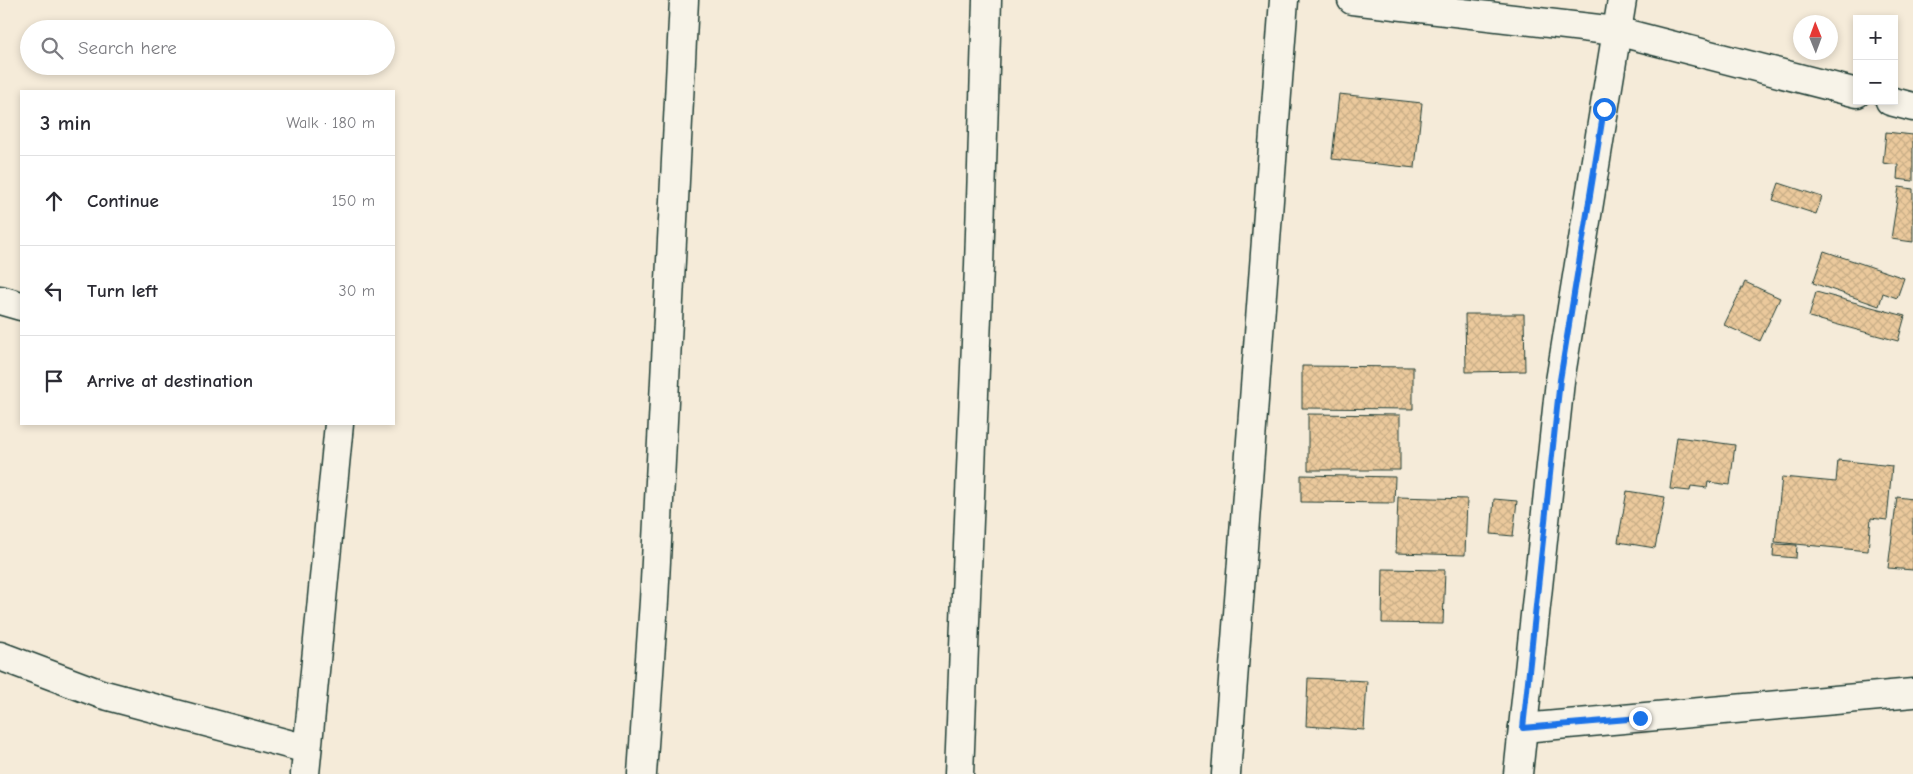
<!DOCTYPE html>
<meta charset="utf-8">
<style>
body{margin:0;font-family:"Comic Neue",sans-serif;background:#f2f2f3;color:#2b2b33}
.controls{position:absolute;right:15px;top:15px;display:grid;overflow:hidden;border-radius:0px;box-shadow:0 2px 8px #0003}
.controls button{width:45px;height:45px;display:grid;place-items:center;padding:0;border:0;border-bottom:1px solid #e1e1e2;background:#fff;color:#2b2b33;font:25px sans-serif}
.compass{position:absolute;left:1793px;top:15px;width:45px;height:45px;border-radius:50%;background:#fff;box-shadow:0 2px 8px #0003;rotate:359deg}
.stop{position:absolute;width:15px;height:15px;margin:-11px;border:4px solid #1a73e8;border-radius:50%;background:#fff}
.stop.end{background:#1a73e8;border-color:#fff;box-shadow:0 1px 5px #0008}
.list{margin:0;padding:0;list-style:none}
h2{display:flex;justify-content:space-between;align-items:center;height:65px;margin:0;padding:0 20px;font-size:21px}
h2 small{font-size:16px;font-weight:400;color:#7c7c81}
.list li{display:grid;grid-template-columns:32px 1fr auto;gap:15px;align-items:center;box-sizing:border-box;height:90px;padding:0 20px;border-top:1px solid #e1e1e2}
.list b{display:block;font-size:19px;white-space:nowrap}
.list em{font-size:16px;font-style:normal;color:#7c7c81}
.icon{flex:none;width:28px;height:28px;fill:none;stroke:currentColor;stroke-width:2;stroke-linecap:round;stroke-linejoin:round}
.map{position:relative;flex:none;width:1913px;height:774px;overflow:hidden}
.search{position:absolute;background:#fff;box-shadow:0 2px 8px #0003;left:20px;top:20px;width:375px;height:55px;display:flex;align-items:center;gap:12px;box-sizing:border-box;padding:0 18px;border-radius:28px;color:#7c7c81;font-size:19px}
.panel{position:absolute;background:#fff;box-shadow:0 2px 8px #0003;left:20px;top:90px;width:375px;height:335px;border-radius:0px}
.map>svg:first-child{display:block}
.building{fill:url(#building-cross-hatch);stroke:#1f3d34}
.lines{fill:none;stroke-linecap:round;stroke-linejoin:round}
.street-casing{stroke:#1f3d34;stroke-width:31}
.street{stroke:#f7f3e8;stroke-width:28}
.route{stroke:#1a73e8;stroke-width:6}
</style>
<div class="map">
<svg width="1913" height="774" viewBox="0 0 1913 774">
<defs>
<pattern id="building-cross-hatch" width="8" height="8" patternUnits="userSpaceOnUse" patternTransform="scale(1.25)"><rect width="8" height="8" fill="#ebc99c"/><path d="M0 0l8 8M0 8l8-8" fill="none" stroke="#c9ae87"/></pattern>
</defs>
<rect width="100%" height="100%" fill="#f5ebd9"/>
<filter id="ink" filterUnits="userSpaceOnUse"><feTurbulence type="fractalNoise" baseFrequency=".02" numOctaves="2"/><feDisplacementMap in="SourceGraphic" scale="10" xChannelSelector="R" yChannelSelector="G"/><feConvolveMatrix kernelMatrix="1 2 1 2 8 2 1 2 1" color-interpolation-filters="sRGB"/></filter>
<g filter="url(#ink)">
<g class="building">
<path d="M 1339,94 L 1422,103 L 1415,168 L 1332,159 Z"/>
<path d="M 1886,132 L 1913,135 L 1913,181 L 1897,179 L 1898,165 L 1883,163 Z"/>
<path d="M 1779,183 L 1822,197 L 1816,214 L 1773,200 Z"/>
<path d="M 1899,187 L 1913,189 L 1913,242 L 1891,239 Z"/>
<path d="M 1824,251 L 1904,278 L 1897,298 L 1883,293 L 1879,306 L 1813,283 Z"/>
<path d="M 1745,282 L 1780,298 L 1760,341 L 1724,325 Z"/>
<path d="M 1816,292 L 1905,316 L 1898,341 L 1809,317 Z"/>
<path d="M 1465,314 L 1524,314 L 1525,371 L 1466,372 Z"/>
<path d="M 1302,366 L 1413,367 L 1413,409 L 1302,408 Z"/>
<path d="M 1308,414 L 1400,415 L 1400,470 L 1308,470 Z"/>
<path d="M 1677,437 L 1735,445 L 1730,485 L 1708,482 L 1707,488 L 1691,486 L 1690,491 L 1670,489 Z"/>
<path d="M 1838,460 L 1892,466 L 1887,520 L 1871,518 L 1868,551 L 1775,542 L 1782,477 L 1836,482 Z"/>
<path d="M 1301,475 L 1395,477 L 1394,503 L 1301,502 Z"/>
<path d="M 1627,491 L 1665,497 L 1655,548 L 1618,542 Z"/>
<path d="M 1398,497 L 1467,499 L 1465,555 L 1396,553 Z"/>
<path d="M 1897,497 L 1913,499 L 1913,570 L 1888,568 Z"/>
<path d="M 1494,499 L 1517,501 L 1513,536 L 1491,534 Z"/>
<path d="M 1774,544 L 1797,545 L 1796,558 L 1773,556 Z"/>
<path d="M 1383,569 L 1445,570 L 1443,624 L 1382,623 Z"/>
<path d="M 1308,678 L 1367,681 L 1364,730 L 1306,726 Z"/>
</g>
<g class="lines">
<g class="street-casing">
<g id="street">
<path d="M 1352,0 L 1616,31 L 1857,93"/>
<path d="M 1890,101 L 1913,107"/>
<path d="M 0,300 L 21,306"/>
<path d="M 0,656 L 101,694 L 307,749"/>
<path d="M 1523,728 L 1913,693"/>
<path d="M 305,774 L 339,424"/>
<path d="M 642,774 L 654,601 L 684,0"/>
<path d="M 959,774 L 979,266 L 987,0"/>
<path d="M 1226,774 L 1284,0"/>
<path d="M 1518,774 L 1560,381 L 1622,0"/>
</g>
</g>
<use href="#street" class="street"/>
</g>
</g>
<g class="lines" filter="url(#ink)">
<path class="route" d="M 1604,109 L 1560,380 L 1523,728 L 1640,718"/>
</g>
</svg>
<div class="controls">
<button>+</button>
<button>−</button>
</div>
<svg class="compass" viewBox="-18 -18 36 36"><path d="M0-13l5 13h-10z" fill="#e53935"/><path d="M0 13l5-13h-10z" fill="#7c7c81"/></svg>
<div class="stop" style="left:1604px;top:109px"></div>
<div class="stop end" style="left:1640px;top:718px"></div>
<div class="search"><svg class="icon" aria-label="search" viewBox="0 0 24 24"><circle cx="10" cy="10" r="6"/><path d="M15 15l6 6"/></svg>Search here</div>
<section class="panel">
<h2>3 min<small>Walk · 180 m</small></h2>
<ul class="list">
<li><svg class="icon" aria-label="ahead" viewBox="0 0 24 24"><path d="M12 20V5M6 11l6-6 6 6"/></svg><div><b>Continue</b></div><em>150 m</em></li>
<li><svg class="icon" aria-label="left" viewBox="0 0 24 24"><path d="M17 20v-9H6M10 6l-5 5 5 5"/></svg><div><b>Turn left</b></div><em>30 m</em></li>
<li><svg class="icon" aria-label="arrive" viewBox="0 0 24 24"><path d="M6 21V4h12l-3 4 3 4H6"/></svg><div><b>Arrive at destination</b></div></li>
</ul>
</section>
</div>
